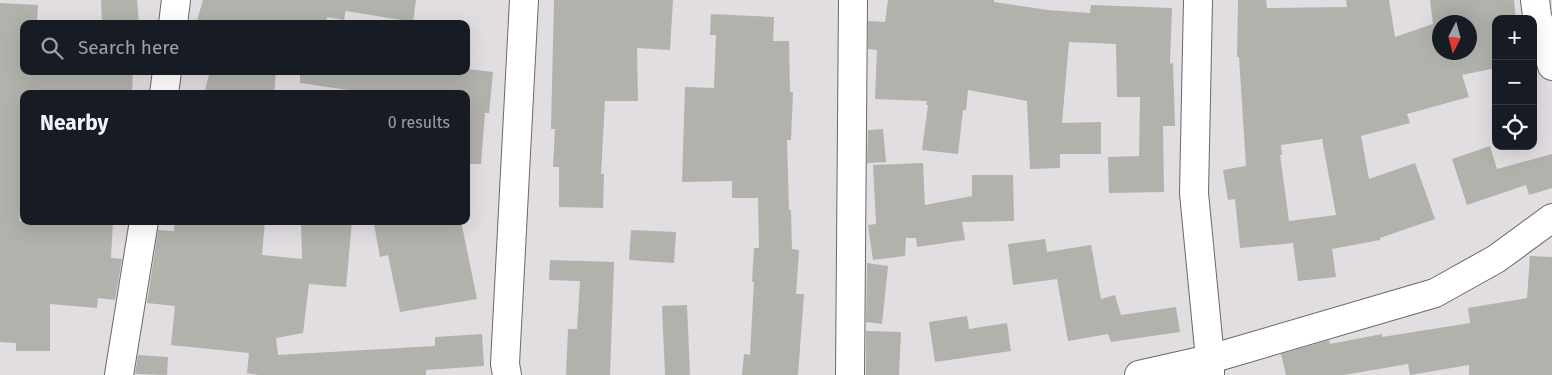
<!DOCTYPE html>
<meta charset="utf-8">
<style>
body{margin:0;font-family:"Fira Sans",sans-serif;background:#242831;color:#f1f3f6}
.controls{position:absolute;right:15px;top:15px;display:grid;overflow:hidden;border-radius:10px;box-shadow:0 5px 20px #0002}
.controls button{width:45px;height:45px;display:grid;place-items:center;padding:0;border:0;border-bottom:1px solid #363941;background:#171b24;color:#f1f3f6;font:25px sans-serif}
.compass{position:absolute;left:1432px;top:15px;width:45px;height:45px;border-radius:50%;background:#171b24;box-shadow:0 5px 20px #0002;rotate:186deg}
.list{margin:0;padding:0;list-style:none}
h2{display:flex;justify-content:space-between;align-items:center;height:65px;margin:0;padding:0 20px;font-size:21px}
h2 small{font-size:16px;font-weight:400;color:#9ea1a6}
.icon{flex:none;width:28px;height:28px;fill:none;stroke:currentColor;stroke-width:2;stroke-linecap:round;stroke-linejoin:round}
.map{position:relative;flex:none;width:1552px;height:375px;overflow:hidden}
.search{position:absolute;background:#171b24;box-shadow:0 5px 20px #0002;left:20px;top:20px;width:450px;height:55px;display:flex;align-items:center;gap:12px;box-sizing:border-box;padding:0 18px;border-radius:10px;color:#9ea1a6;font-size:19px}
.panel{position:absolute;background:#171b24;box-shadow:0 5px 20px #0002;left:20px;top:90px;width:450px;height:135px;border-radius:10px}
.map>svg:first-child{display:block}
.building{fill:#b1b2ac;fill-rule:evenodd}
.lines{fill:none;stroke-linecap:round;stroke-linejoin:round}
.minor-casing{stroke:#6b676b;stroke-width:30}
.tertiary-casing{stroke:#6b676b;stroke-width:30}
.minor{stroke:#fff;stroke-width:28}
.tertiary{stroke:#fff;stroke-width:28}
</style>
<div class="map">
<svg width="1552" height="375" viewBox="0 0 1552 375">
<rect width="100%" height="100%" fill="#e1dde1"/>
<g class="building">
<path d="M 101,0 L 137,0 L 139,24 L 102,24 Z"/>
<path d="M 203,0 L 416,0 L 413,22 L 346,11 L 346,9 L 344,20 L 327,17 L 326,24 L 196,24 Z"/>
<path d="M 554,0 L 673,0 L 670,50 L 637,48 L 638,101 L 605,101 L 601,174 L 604,174 L 603,208 L 559,207 L 559,167 L 553,167 L 555,129 L 551,129 Z"/>
<path d="M 888,0 L 994,0 L 994,2 L 1048,10 L 1090,13 L 1091,5 L 1172,8 L 1170,64 L 1173,63 L 1175,126 L 1163,126 L 1164,192 L 1109,193 L 1108,157 L 1139,156 L 1140,97 L 1117,97 L 1116,44 L 1069,42 L 1062,123 L 1101,122 L 1101,154 L 1060,154 L 1060,168 L 1030,169 L 1027,101 L 968,90 L 966,110 L 963,110 L 958,154 L 922,150 L 928,105 L 926,105 L 927,101 L 875,99 L 877,50 L 868,49 L 868,21 L 885,22 Z"/>
<path d="M 1238,0 L 1266,0 L 1267,8 L 1347,7 L 1346,0 L 1389,0 L 1395,37 L 1433,24 L 1430,0 L 1514,0 L 1516,19 L 1496,19 L 1496,68 L 1462,75 L 1469,97 L 1407,114 L 1410,123 L 1361,136 L 1369,179 L 1415,163 L 1435,219 L 1380,238 L 1380,240 L 1332,249 L 1336,277 L 1298,281 L 1293,243 L 1240,248 L 1235,199 L 1228,200 L 1223,170 L 1246,166 L 1239,57 L 1237,57 ZM 1440,22 L 1470,22 L 1470,52 L 1440,52 ZM 1322,139 L 1336,215 L 1289,221 L 1280,155 L 1282,155 L 1281,145 Z"/>
<path d="M 0,3 L 38,5 L 37,24 L 24,24 L 24,71 L 133,71 L 132,94 L 24,94 L 24,179 L 19,221 L 113,221 L 111,258 L 122,259 L 115,300 L 98,298 L 97,308 L 50,304 L 50,351 L 16,351 L 16,343 L 0,342 Z"/>
<path d="M 711,14 L 774,17 L 773,41 L 789,41 L 790,92 L 793,92 L 791,140 L 787,140 L 789,210 L 791,210 L 792,249 L 799,250 L 796,294 L 804,294 L 798,375 L 742,375 L 744,354 L 750,355 L 754,282 L 752,282 L 754,248 L 759,248 L 758,198 L 732,198 L 732,181 L 682,182 L 685,87 L 714,88 L 716,35 L 710,35 Z"/>
<path d="M 466,69 L 493,72 L 489,113 L 485,113 L 481,164 L 466,164 L 466,94 L 376,94 L 300,83 L 300,71 L 466,71 Z"/>
<path d="M 210,71 L 276,71 L 274,94 L 204,94 Z"/>
<path d="M 883,129 L 886,162 L 867,163 L 868,130 Z"/>
<path d="M 1490,146 L 1497,169 L 1552,154 L 1552,188 L 1529,195 L 1526,185 L 1467,205 L 1452,159 Z"/>
<path d="M 923,163 L 925,205 L 972,196 L 972,175 L 1013,175 L 1014,221 L 962,222 L 965,240 L 917,247 L 916,238 L 906,238 L 905,256 L 873,260 L 868,225 L 876,224 L 873,165 Z"/>
<path d="M 174,221 L 265,221 L 262,255 L 302,259 L 301,222 L 352,221 L 346,287 L 309,284 L 303,333 L 276,338 L 278,355 L 435,346 L 435,337 L 482,334 L 484,366 L 426,370 L 426,375 L 258,375 L 247,373 L 249,353 L 171,345 L 175,306 L 147,303 L 158,230 L 174,231 Z"/>
<path d="M 394,221 L 413,221 L 414,224 L 432,221 L 461,221 L 477,299 L 400,312 L 388,255 L 380,257 L 374,224 Z"/>
<path d="M 631,230 L 676,232 L 674,263 L 629,260 Z"/>
<path d="M 1045,239 L 1047,252 L 1091,245 L 1101,299 L 1115,295 L 1121,315 L 1176,307 L 1180,332 L 1111,342 L 1108,334 L 1068,341 L 1057,279 L 1013,285 L 1008,244 Z"/>
<path d="M 1530,256 L 1552,257 L 1552,375 L 1469,375 L 1469,365 L 1410,375 L 1408,364 L 1344,375 L 1286,375 L 1281,354 L 1329,340 L 1330,344 L 1382,334 L 1382,337 L 1470,323 L 1468,308 L 1527,298 Z"/>
<path d="M 550,260 L 614,262 L 610,375 L 566,375 L 568,329 L 577,329 L 580,281 L 549,280 Z"/>
<path d="M 867,263 L 888,266 L 882,324 L 866,322 Z"/>
<path d="M 687,305 L 690,375 L 665,375 L 662,306 Z"/>
<path d="M 967,316 L 969,329 L 1007,323 L 1011,351 L 935,362 L 929,322 Z"/>
<path d="M 866,331 L 901,332 L 899,375 L 866,375 Z"/>
<path d="M 138,355 L 168,357 L 167,375 L 135,374 Z"/>
</g>
<g class="lines">
<g class="minor-casing">
<g id="minor">
<path d="M 1198,0 L 1194,193 L 1210,359 L 1210,375"/>
<path d="M 1535,0 L 1537,16 L 1552,66"/>
<path d="M 173,24 L 176,0"/>
<path d="M 164,94 L 167,71"/>
<path d="M 119,375 L 144,221"/>
<path d="M 507,375 L 505,364 L 524,0"/>
</g>
</g>
<g class="tertiary-casing">
<g id="tertiary">
<path d="M 850,375 L 853,0"/>
<path d="M 1139,375 L 1210,359 L 1435,293 L 1496,259 L 1552,218"/>
</g>
</g>
<use href="#minor" class="minor"/>
<use href="#tertiary" class="tertiary"/>
</g>
</svg>
<div class="controls">
<button>+</button>
<button>−</button>
<button><svg class="icon" aria-label="locate" viewBox="0 0 24 24"><circle cx="12" cy="12" r="6"/><path d="M12 2v4M12 18v4M2 12h4M18 12h4"/></svg></button>
</div>
<svg class="compass" viewBox="-18 -18 36 36"><path d="M0-13l5 13h-10z" fill="#e53935"/><path d="M0 13l5-13h-10z" fill="#9ea1a6"/></svg>
<div class="search"><svg class="icon" aria-label="search" viewBox="0 0 24 24"><circle cx="10" cy="10" r="6"/><path d="M15 15l6 6"/></svg>Search here</div>
<section class="panel">
<h2>Nearby<small>0 results</small></h2>
<ul class="list">
</ul>
</section>
</div>
